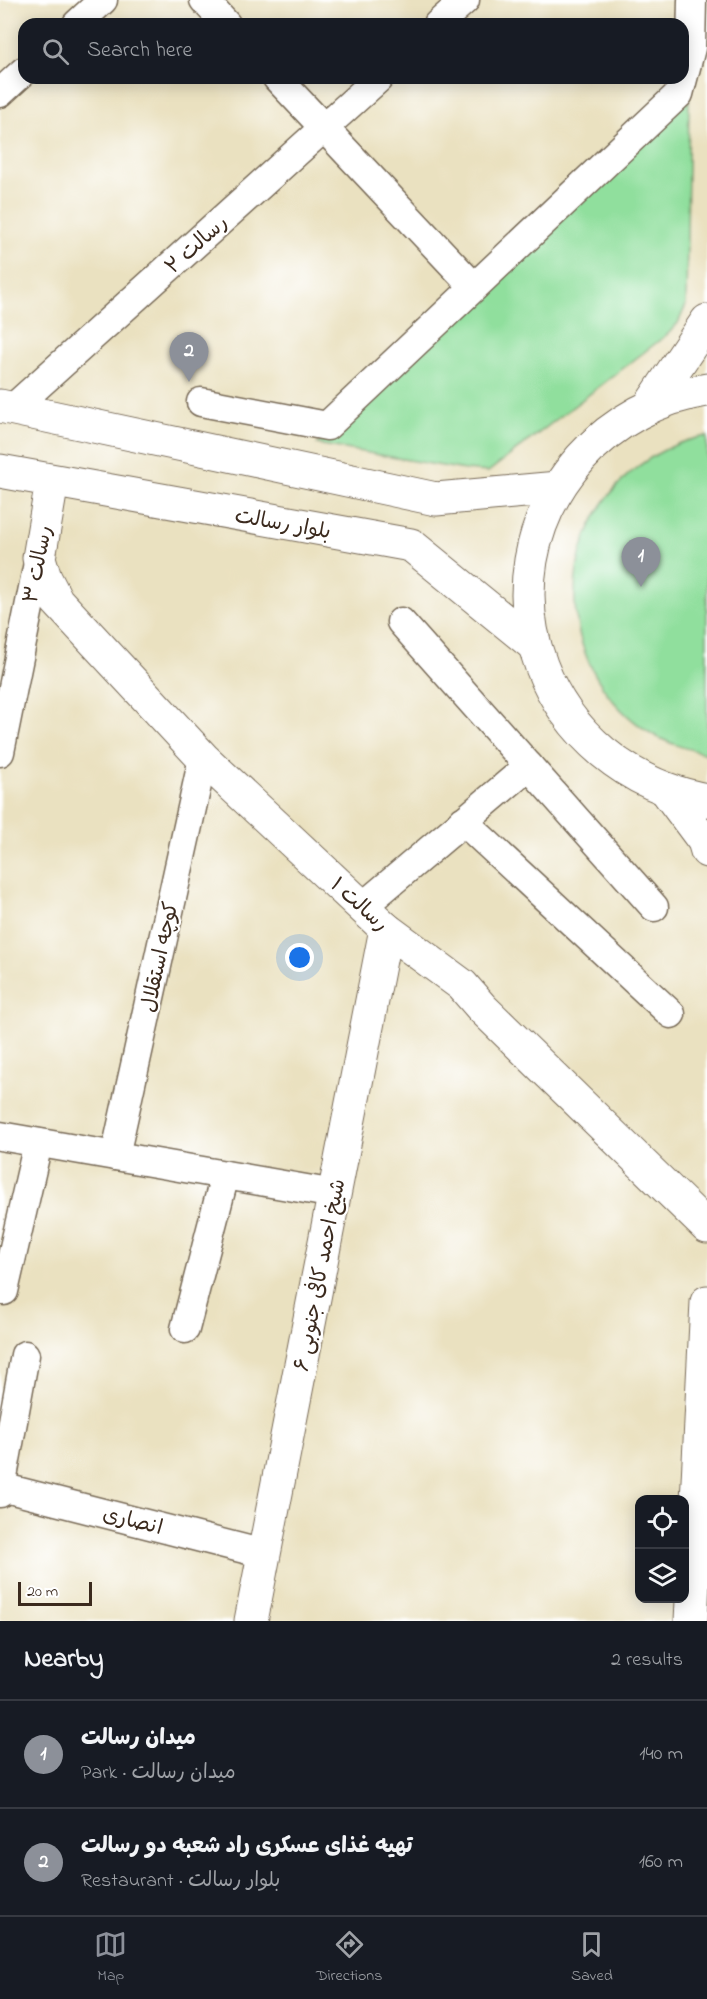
<!DOCTYPE html>
<meta charset="utf-8">
<style>
body{margin:0;font-family:"Indie Flower","Playpen Sans Arabic",sans-serif;background:#242831;color:#f1f3f6}
.controls{position:absolute;right:18px;bottom:18px;display:grid;overflow:hidden;border-radius:12px;box-shadow:0 3px 15px #0003}
.controls button{width:54px;height:54px;display:grid;place-items:center;padding:0;border:0;border-bottom:2px solid #363941;background:#171b24;color:#f1f3f6;font:30px sans-serif}
.scale{position:absolute;left:18px;bottom:15px;width:74px;box-sizing:border-box;padding-left:6px;border:3px solid #3b2a1e;border-top:0;font-size:16px;line-height:21px;white-space:nowrap;color:#3b2a1e;-webkit-text-stroke:4px #fff;paint-order:stroke}
.you{position:absolute;left:300px;top:958px;width:21px;height:21px;margin:-15px;border:4px solid #fff;border-radius:50%;background:#1a73e8;box-shadow:0 0 0 9px #1a73e833}
.badge{display:grid;place-items:center;width:39px;height:39px;border-radius:50%;background:#8c9099;color:#fff;font-size:20px;font-weight:700}
.pin{position:absolute;translate:-50% -50px;filter:drop-shadow(0 2px 3px #0008)}
.pin::after{content:'';position:absolute;top:32px;width:21px;height:18px;background:inherit;clip-path:polygon(0 0,100% 0,50% 100%)}
.list{margin:0;padding:0;list-style:none}
h2{display:flex;justify-content:space-between;align-items:center;height:78px;margin:0;padding:0 24px;font-size:26px}
h2 small{font-size:20px;font-weight:400;color:#9ea1a6}
.list li{display:grid;grid-template-columns:39px 1fr auto;gap:18px;align-items:center;box-sizing:border-box;height:108px;padding:0 24px;border-top:2px solid #363941}
.list b{display:block;font-size:22px;white-space:nowrap}
.list p{margin:0;font-size:20px;white-space:nowrap;color:#9ea1a6}
.list em{font-size:20px;font-style:normal;color:#9ea1a6}
.icon{flex:none;width:33px;height:33px;fill:none;stroke:currentColor;stroke-width:2;stroke-linecap:round;stroke-linejoin:round}
.map{position:relative;flex:none;width:707px;height:1621px;overflow:hidden}
.search{position:absolute;background:#171b24;box-shadow:0 3px 15px #0003;left:18px;right:18px;top:18px;height:66px;display:flex;align-items:center;gap:15px;box-sizing:border-box;padding:0 21px;border-radius:18px;color:#9ea1a6;font-size:22px}
.sheet{height:294px;background:#171b24}
nav{display:flex;justify-content:space-around;align-items:center;box-sizing:border-box;height:84px;border-top:2px solid #363941;background:#171b24;font-size:16px;color:#9ea1a6}
nav a{display:grid;justify-items:center;gap:3px}
nav .on{color:#8c9099}
.map>svg:first-child{display:block}
.green{fill:#90df9d;stroke:#66845e;stroke-width:1.5}
.lines{fill:none;stroke-linecap:round;stroke-linejoin:round}
.minor-casing{stroke:#786a57;stroke-width:31}
.tertiary-casing{stroke:#786a57;stroke-width:35}
.secondary-casing{stroke:#786a57;stroke-width:35}
.minor{stroke:#fff;stroke-width:28}
.tertiary{stroke:#fff;stroke-width:33}
.secondary{stroke:#fff;stroke-width:33}
.labels{text-anchor:middle;stroke-width:4.5;stroke-linejoin:round;paint-order:stroke}
.street-label{font-size:21px;fill:#3b2a1e;stroke:#fff}
</style>
<div class="map">
<svg width="707" height="1621" viewBox="0 0 707 1621">
<rect width="100%" height="100%" fill="#fff"/>
<filter id="ink" filterUnits="userSpaceOnUse"><feTurbulence type="fractalNoise" baseFrequency=".0167" numOctaves="2"/><feDisplacementMap in="SourceGraphic" scale="12" xChannelSelector="R" yChannelSelector="G"/><feConvolveMatrix kernelMatrix="1 2 1 2 8 2 1 2 1" color-interpolation-filters="sRGB"/></filter>
<filter id="wash" filterUnits="userSpaceOnUse"><feTurbulence type="fractalNoise" baseFrequency=".008" numOctaves="4" result="noise"/><feDisplacementMap in="SourceGraphic" scale="24" xChannelSelector="R" yChannelSelector="G"/><feGaussianBlur stdDeviation="1.35" result="paint"/><feColorMatrix in="noise" values="0 0 0 0 0 0 0 0 0 0 0 0 0 0 0 0 0 1.4 0 .05"/><feComposite in="paint" operator="in"/></filter>
<g filter="url(#wash)">
<rect width="100%" height="100%" fill="#eae1c0"/>
<g class="green">
<path d="M 689,100 L 686,305 L 678,323 L 669,333 L 488,472 L 465,470 L 317,444 Z"/>
<path d="M 707,436 L 707,754 C 688,749 669,744 652,734 C 558,676 549,545 630,473 C 651,455 679,440 707,436 Z"/>
</g>
</g>
<g filter="url(#ink)">
<g class="lines">
<g class="minor-casing">
<g id="minor">
<path d="M 204,0 L 226,24"/>
<path d="M 77,24 L 103,0"/>
<path d="M 438,24 L 465,0"/>
<path d="M 277,78 L 474,287"/>
<path d="M 0,93 L 24,71"/>
<path d="M 201,402 L 327,426 L 679,94 L 691,48 L 692,0"/>
<path d="M 12,409 L 379,78"/>
<path d="M 401,622 L 654,907"/>
<path d="M 0,752 L 39,558"/>
<path d="M 463,821 L 671,1014"/>
<path d="M 362,907 L 529,766"/>
<path d="M 0,1136 L 335,1194"/>
<path d="M 115,1156 L 203,758"/>
<path d="M 4,1291 L 38,1143"/>
<path d="M 185,1329 L 225,1175"/>
<path d="M 1,1487 L 264,1554"/>
<path d="M 0,1493 L 25,1355"/>
</g>
</g>
<g class="tertiary-casing">
<g id="tertiary">
<path d="M 52,482 L 39,558 L 45,578 L 57,601 L 203,758 L 386,929 L 462,985 L 482,1008 L 707,1227"/>
<path d="M 251,1621 L 386,929"/>
</g>
</g>
<g class="secondary-casing">
<g id="secondary">
<path d="M 707,390 C 659,397 614,421 581,458 C 470,584 544,771 707,800"/>
<path d="M 0,406 L 436,499 L 558,488"/>
<path d="M 649,407 L 707,321"/>
<path d="M 0,471 L 411,545 L 534,645"/>
<path d="M 666,790 L 704,841 L 707,851"/>
<path d="M 691,1621 L 707,1302"/>
</g>
</g>
<use href="#minor" class="minor"/>
<use href="#tertiary" class="tertiary"/>
<use href="#secondary" class="secondary"/>
</g>
</g>
<g class="labels">
<g class="street-label">
<text transform="translate(196 244) rotate(-42)" y="7">رسالت ۲</text>
<text transform="translate(283 523) rotate(10)" y="7">بلوار رسالت</text>
<text transform="translate(37 564) rotate(-79)" y="7">رسالت ۳</text>
<text transform="translate(360 904) rotate(42)" y="7">رسالت ۱</text>
<text transform="translate(159 957) rotate(-78)" y="7">کوچه استقلال</text>
<text transform="translate(319 1275) rotate(-79)" y="7">شیخ احمد کافی جنوبی ۶</text>
<text transform="translate(133 1520) rotate(14)" y="7">انصاری</text>
</g>
</g>
</svg>
<div class="controls">
<button><svg class="icon" aria-label="locate" viewBox="0 0 24 24"><circle cx="12" cy="12" r="6"/><path d="M12 2v4M12 18v4M2 12h4M18 12h4"/></svg></button>
<button><svg class="icon" aria-label="layers" viewBox="0 0 24 24"><path d="M12 4l9 5-9 5-9-5zM3 14l9 5 9-5"/></svg></button>
</div>
<div class="scale">20 m</div>
<div class="you"></div>
<div class="pin badge" style="left:641px;top:587px">1</div>
<div class="pin badge" style="left:189px;top:382px">2</div>
<div class="search"><svg class="icon" aria-label="search" viewBox="0 0 24 24"><circle cx="10" cy="10" r="6"/><path d="M15 15l6 6"/></svg>Search here</div>
</div>
<section class="sheet">
<h2>Nearby<small>2 results</small></h2>
<ul class="list">
<li><span class="badge">1</span><div><b>میدان رسالت</b><p>Park · میدان رسالت</p></div><em>140 m</em></li>
<li><span class="badge">2</span><div><b>تهیه غذای عسکری راد شعبه دو رسالت</b><p>Restaurant · بلوار رسالت</p></div><em>160 m</em></li>
</ul>
</section>
<nav>
<a class="on"><svg class="icon" aria-label="map" viewBox="0 0 24 24"><path d="M3 6l6-2 6 2 6-2v14l-6 2-6-2-6 2zM9 4v14M15 6v14"/></svg>Map</a>
<a><svg class="icon" aria-label="directions" viewBox="0 0 24 24"><path d="M12 3l9 9-9 9-9-9zM9 14v-3h6M13 9l2 2-2 2"/></svg>Directions</a>
<a><svg class="icon" aria-label="saved" viewBox="0 0 24 24"><path d="M7 4h10v16l-5-4-5 4z"/></svg>Saved</a>
</nav>
